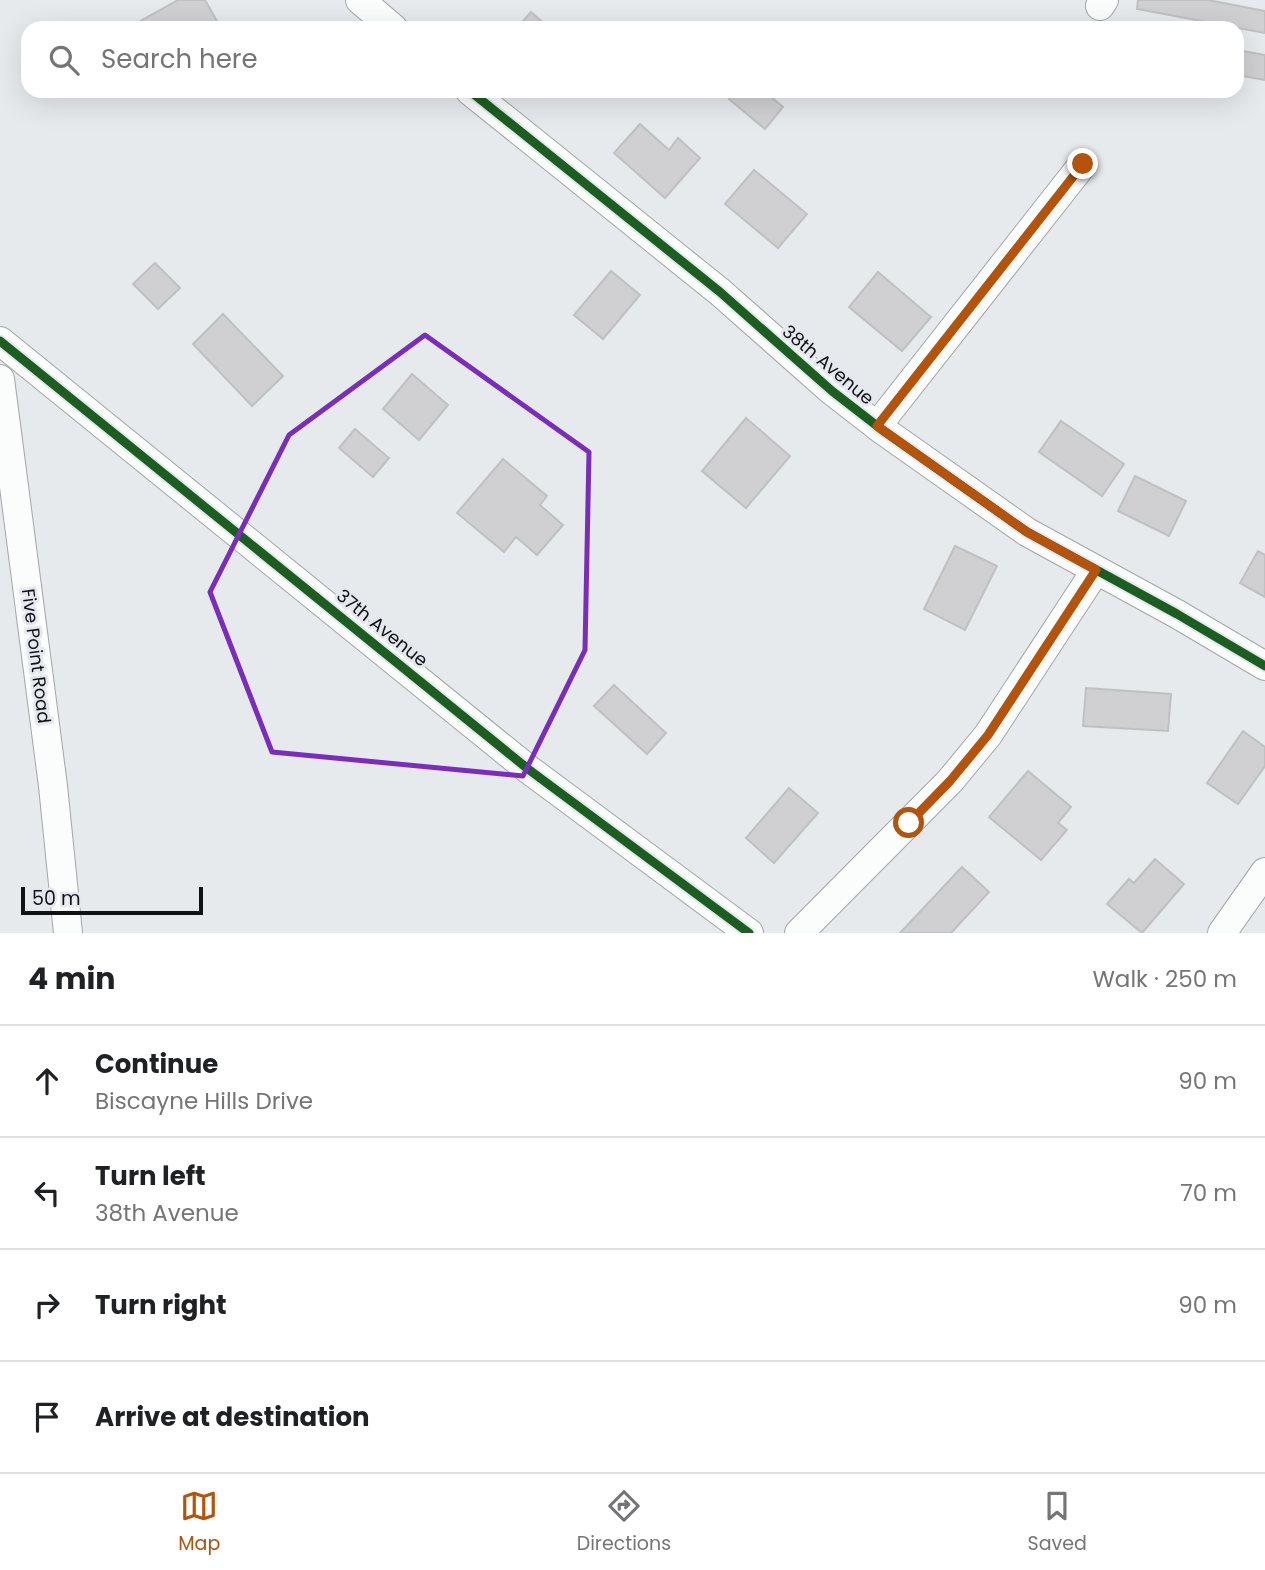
<!DOCTYPE html>
<meta charset="utf-8">
<style>
body{margin:0;font-family:Poppins,sans-serif;background:#f6f6f6;color:#202124}
.scale{position:absolute;left:21px;bottom:18px;width:182px;box-sizing:border-box;padding-left:7px;border:4px solid #111214;border-top:0;font-size:19px;line-height:24px;white-space:nowrap;color:#111214;-webkit-text-stroke:5px #e5e9ef;paint-order:stroke}
.stop{position:absolute;width:21px;height:21px;margin:-16px;border:5px solid #b45309;border-radius:50%;background:#fff}
.stop.end{background:#b45309;border-color:#fff;box-shadow:0 2px 7px #0008}
.list{margin:0;padding:0;list-style:none}
h2{display:flex;justify-content:space-between;align-items:center;height:91px;margin:0;padding:0 28px;font-size:30px}
h2 small{font-size:23px;font-weight:400;color:#757577}
.list li{display:grid;grid-template-columns:46px 1fr auto;gap:21px;align-items:center;box-sizing:border-box;height:112px;padding:0 28px;border-top:2px solid #e0e0e0}
.list b{display:block;font-size:26px;white-space:nowrap}
.list p{margin:0;font-size:23px;white-space:nowrap;color:#757577}
.list em{font-size:23px;font-style:normal;color:#757577}
.icon{flex:none;width:38px;height:38px;fill:none;stroke:currentColor;stroke-width:2;stroke-linecap:round;stroke-linejoin:round}
.map{position:relative;flex:none;width:1265px;height:933px;overflow:hidden}
.search{position:absolute;background:#fff;box-shadow:0 7px 28px #0002;left:21px;right:21px;top:21px;height:77px;display:flex;align-items:center;gap:18px;box-sizing:border-box;padding:0 24px;border-radius:21px;color:#757577;font-size:26px}
.sheet{height:539px;background:#fff}
nav{display:flex;justify-content:space-around;align-items:center;box-sizing:border-box;height:98px;border-top:2px solid #e0e0e0;background:#fff;font-size:19px;color:#757577}
nav a{display:grid;justify-items:center;gap:4px}
nav .on{color:#b45309}
.map>svg:first-child{display:block}
.building{fill:#d0d0d3;stroke:#bfc0c2;stroke-width:2}
.lines{fill:none;stroke-linecap:round;stroke-linejoin:round}
.minor-casing{stroke:#a3a5a7;stroke-width:30}
.minor{stroke:#fbfcfc;stroke-width:28}
.cycleway-casing{stroke:#e5e9ef;stroke-width:13}
.cycleway{stroke:#1b5e20;stroke-width:9}
.route{stroke:#b45309;stroke-width:9}
.marked{fill:none;stroke:#7b2cbf;stroke-width:5;stroke-linejoin:round}
.labels{text-anchor:middle;stroke-width:6;stroke-linejoin:round;paint-order:stroke}
.street-label{font-size:18px;fill:#111214;stroke:#e5e9ef}
</style>
<div class="map">
<svg width="1265" height="933" viewBox="0 0 1265 933">
<rect width="100%" height="100%" fill="#e7eaed"/>
<g class="building">
<path d="M 178,0 L 205,0 L 221,28 L 128,28 Z"/>
<path d="M 1138,0 L 1208,0 L 1265,11 L 1265,33 L 1137,9 Z"/>
<path d="M 531,12 L 549,28 L 517,28 Z"/>
<path d="M 1237,50 L 1265,55 L 1265,80 L 1237,75 Z"/>
<path d="M 735,91 L 764,91 L 783,107 L 765,129 L 729,99 Z"/>
<path d="M 640,124 L 669,150 L 678,138 L 700,158 L 665,198 L 614,153 Z"/>
<path d="M 754,170 L 807,214 L 778,248 L 725,204 Z"/>
<path d="M 155,263 L 180,288 L 158,309 L 133,284 Z"/>
<path d="M 611,271 L 640,295 L 603,339 L 574,315 Z"/>
<path d="M 878,272 L 931,317 L 902,351 L 849,307 Z"/>
<path d="M 223,314 L 283,376 L 252,406 L 193,344 Z"/>
<path d="M 412,374 L 448,405 L 419,440 L 383,409 Z"/>
<path d="M 746,418 L 790,456 L 746,508 L 702,471 Z"/>
<path d="M 1061,421 L 1124,464 L 1102,496 L 1039,452 Z"/>
<path d="M 355,429 L 389,458 L 373,477 L 339,448 Z"/>
<path d="M 503,459 L 547,496 L 540,505 L 563,525 L 537,555 L 516,537 L 504,552 L 457,513 Z"/>
<path d="M 1135,476 L 1186,501 L 1169,536 L 1118,511 Z"/>
<path d="M 955,546 L 997,566 L 965,630 L 924,609 Z"/>
<path d="M 1258,551 L 1265,555 L 1265,597 L 1240,583 Z"/>
<path d="M 614,685 L 666,733 L 647,754 L 594,706 Z"/>
<path d="M 1086,688 L 1171,694 L 1168,731 L 1083,726 Z"/>
<path d="M 1243,731 L 1265,747 L 1265,766 L 1238,804 L 1207,783 Z"/>
<path d="M 1028,771 L 1071,807 L 1058,823 L 1067,830 L 1041,860 L 989,817 Z"/>
<path d="M 789,788 L 818,813 L 774,863 L 746,838 Z"/>
<path d="M 1155,859 L 1184,884 L 1142,933 L 1107,904 L 1129,879 L 1134,883 Z"/>
<path d="M 962,867 L 989,892 L 951,933 L 900,933 Z"/>
</g>
<g class="lines">
<g class="minor-casing">
<g id="minor">
<path d="M 360,0 L 393,28"/>
<path d="M 1100,6 L 1104,0"/>
<path d="M 470,91 L 720,292 L 832,391 L 881,429 L 1027,532 L 1177,614 L 1265,666"/>
<path d="M 0,341 L 528,769 L 749,933"/>
<path d="M 0,379 L 53,786 L 68,933"/>
<path d="M 877,426 L 1083,164"/>
<path d="M 799,933 L 950,781 L 988,735 L 1096,570"/>
<path d="M 1222,933 L 1265,872"/>
</g>
</g>
<use href="#minor" class="minor"/>
<g class="cycleway-casing">
<g id="cycleway">
<path d="M 470,91 L 720,292 L 832,391 L 881,429 L 1027,532 L 1177,614 L 1265,666"/>
<path d="M 0,341 L 528,769 L 749,933"/>
</g>
</g>
<use href="#cycleway" class="cycleway"/>
</g>
<g class="lines">
<path class="route" d="M 909,823 L 950,781 L 988,735 L 1096,570 L 1027,532 L 877,426 L 1083,164"/>
</g>
<path class="marked" d="M 425,335 L 589,452 L 585,650 L 523,776 L 272,752 L 210,592 L 289,435 Z"/>
<g class="labels">
<g class="street-label">
<text transform="translate(828 365) rotate(40)" y="6">38th Avenue</text>
<text transform="translate(382 628) rotate(39)" y="6">37th Avenue</text>
<text transform="translate(36 656) rotate(83)" y="6">Five Point Road</text>
</g>
</g>
</svg>
<div class="scale">50 m</div>
<div class="stop" style="left:909px;top:823px"></div>
<div class="stop end" style="left:1083px;top:164px"></div>
<div class="search"><svg class="icon" aria-label="search" viewBox="0 0 24 24"><circle cx="10" cy="10" r="6"/><path d="M15 15l6 6"/></svg>Search here</div>
</div>
<section class="sheet">
<h2>4 min<small>Walk · 250 m</small></h2>
<ul class="list">
<li><svg class="icon" aria-label="ahead" viewBox="0 0 24 24"><path d="M12 20V5M6 11l6-6 6 6"/></svg><div><b>Continue</b><p>Biscayne Hills Drive</p></div><em>90 m</em></li>
<li><svg class="icon" aria-label="left" viewBox="0 0 24 24"><path d="M17 20v-9H6M10 6l-5 5 5 5"/></svg><div><b>Turn left</b><p>38th Avenue</p></div><em>70 m</em></li>
<li><svg class="icon" aria-label="right" viewBox="0 0 24 24"><path d="M7 20v-9h11M14 6l5 5-5 5"/></svg><div><b>Turn right</b></div><em>90 m</em></li>
<li><svg class="icon" aria-label="arrive" viewBox="0 0 24 24"><path d="M6 21V4h12l-3 4 3 4H6"/></svg><div><b>Arrive at destination</b></div></li>
</ul>
</section>
<nav>
<a class="on"><svg class="icon" aria-label="map" viewBox="0 0 24 24"><path d="M3 6l6-2 6 2 6-2v14l-6 2-6-2-6 2zM9 4v14M15 6v14"/></svg>Map</a>
<a><svg class="icon" aria-label="directions" viewBox="0 0 24 24"><path d="M12 3l9 9-9 9-9-9zM9 14v-3h6M13 9l2 2-2 2"/></svg>Directions</a>
<a><svg class="icon" aria-label="saved" viewBox="0 0 24 24"><path d="M7 4h10v16l-5-4-5 4z"/></svg>Saved</a>
</nav>
